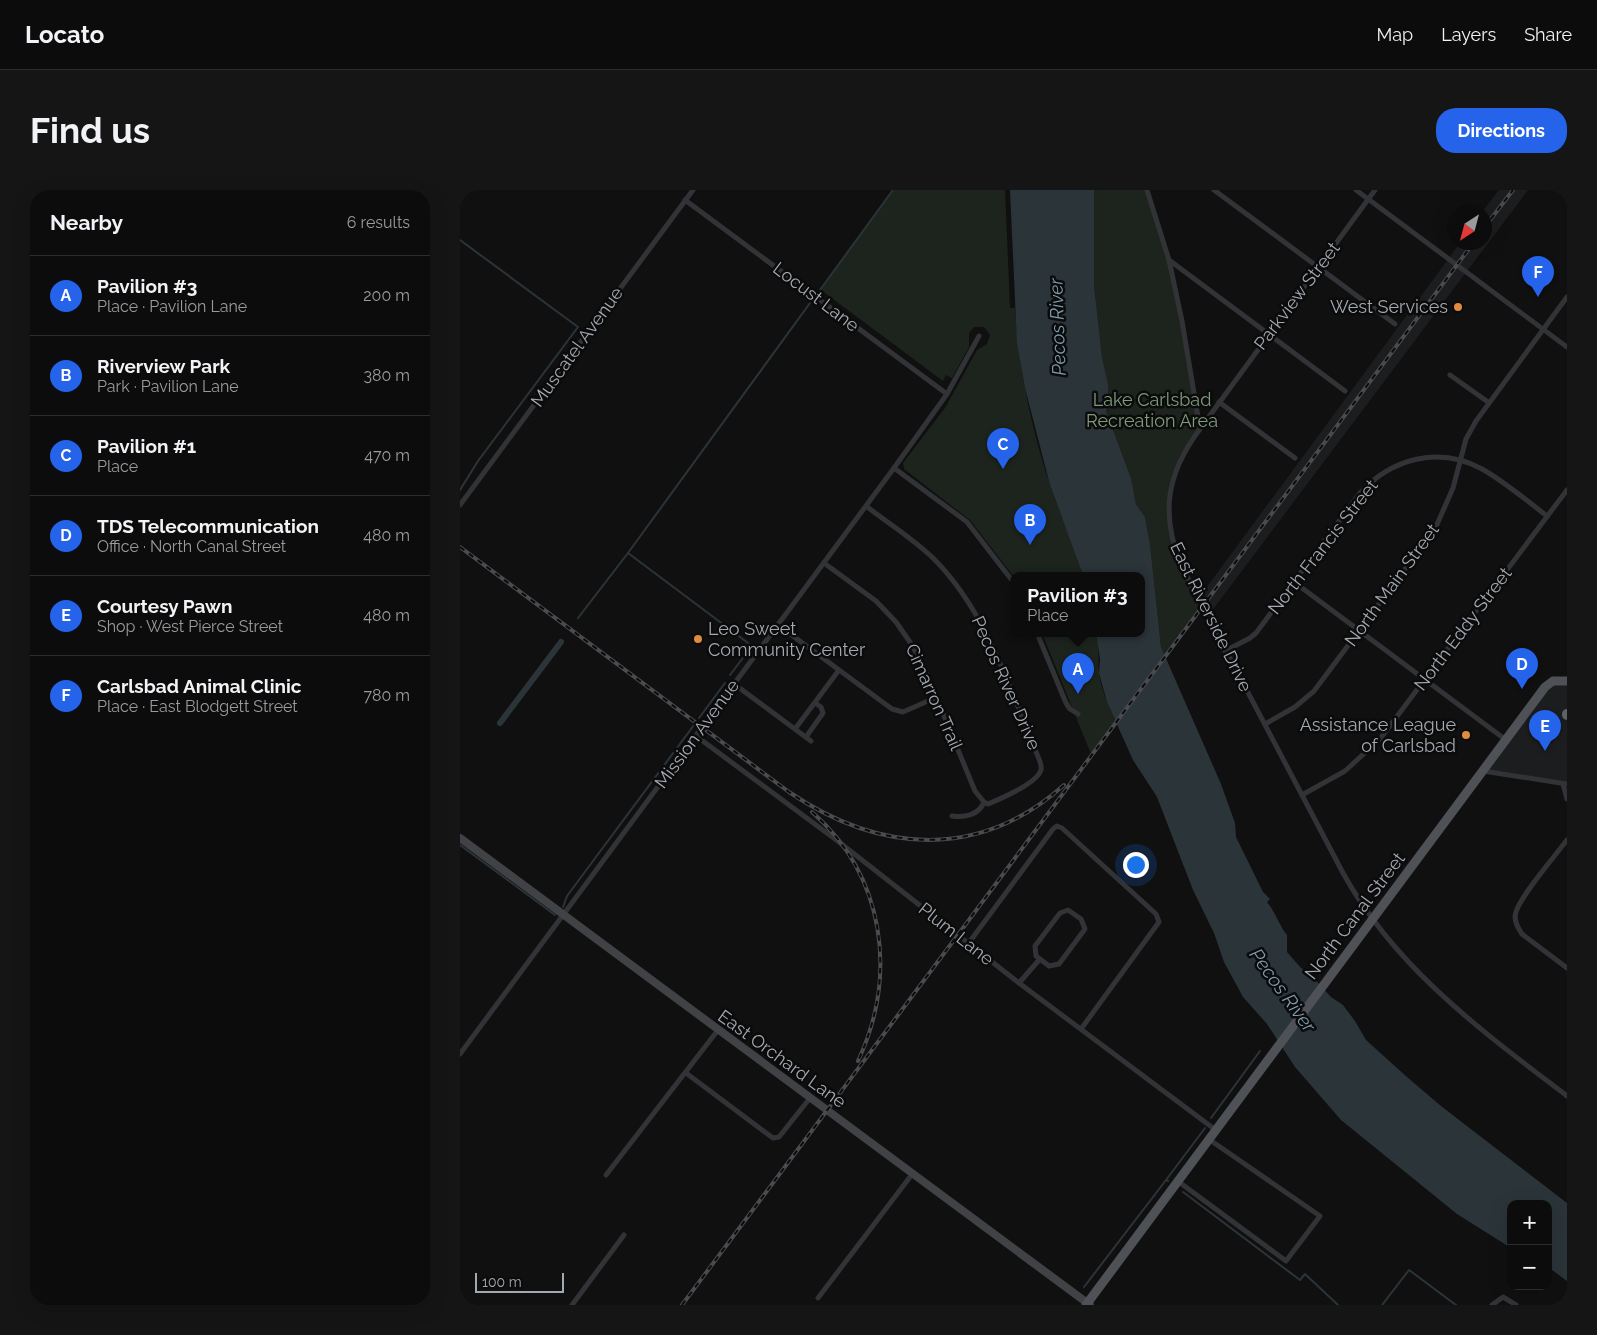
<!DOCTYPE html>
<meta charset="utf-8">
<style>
body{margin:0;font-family:Raleway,sans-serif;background:#151516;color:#f1f3f6}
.controls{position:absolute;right:15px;bottom:15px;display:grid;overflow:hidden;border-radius:10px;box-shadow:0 5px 20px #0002}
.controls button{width:45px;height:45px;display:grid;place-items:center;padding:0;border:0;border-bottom:1px solid #2c2c2e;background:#0c0c0d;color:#f1f3f6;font:25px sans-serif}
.compass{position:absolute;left:987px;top:15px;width:45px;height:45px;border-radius:50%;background:#0c0c0d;box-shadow:0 5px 20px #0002;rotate:216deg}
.scale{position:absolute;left:15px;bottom:12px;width:89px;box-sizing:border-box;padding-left:5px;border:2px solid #a3a9b1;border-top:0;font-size:14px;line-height:18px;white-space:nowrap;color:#a3a9b1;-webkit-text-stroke:4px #0b0b0c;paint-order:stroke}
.you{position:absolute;left:675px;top:674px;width:18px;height:18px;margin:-12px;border:4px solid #fff;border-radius:50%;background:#1a73e8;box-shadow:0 0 0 8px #1a73e833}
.badge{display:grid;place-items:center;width:32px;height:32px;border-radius:50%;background:#2563eb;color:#fff;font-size:16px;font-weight:700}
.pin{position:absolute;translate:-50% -41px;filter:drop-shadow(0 1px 2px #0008)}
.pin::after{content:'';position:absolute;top:26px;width:18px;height:15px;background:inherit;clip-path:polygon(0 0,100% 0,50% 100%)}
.popup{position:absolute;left:550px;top:382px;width:135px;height:65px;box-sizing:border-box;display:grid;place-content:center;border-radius:10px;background:#0c0c0d;filter:drop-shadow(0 1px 4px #0005);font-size:16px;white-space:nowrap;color:#9a9b9d}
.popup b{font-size:19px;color:#f1f3f6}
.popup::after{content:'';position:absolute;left:50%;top:100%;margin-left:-10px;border:10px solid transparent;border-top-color:#0c0c0d}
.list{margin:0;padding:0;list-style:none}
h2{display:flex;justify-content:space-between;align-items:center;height:65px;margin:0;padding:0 20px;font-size:21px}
h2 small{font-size:16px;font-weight:400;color:#9a9b9d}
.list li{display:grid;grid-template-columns:32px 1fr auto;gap:15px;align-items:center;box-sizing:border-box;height:80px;padding:0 20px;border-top:1px solid #2c2c2e}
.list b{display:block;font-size:19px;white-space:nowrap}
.list p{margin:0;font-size:16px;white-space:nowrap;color:#9a9b9d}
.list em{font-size:16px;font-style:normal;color:#9a9b9d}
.map{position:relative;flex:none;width:1107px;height:1115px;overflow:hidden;border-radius:20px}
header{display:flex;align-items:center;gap:30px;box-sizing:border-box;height:70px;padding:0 25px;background:#0c0c0d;border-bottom:1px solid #2c2c2e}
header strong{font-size:24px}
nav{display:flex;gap:28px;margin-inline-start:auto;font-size:18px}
.intro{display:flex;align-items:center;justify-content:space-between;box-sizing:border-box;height:120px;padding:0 30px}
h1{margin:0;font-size:35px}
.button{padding:12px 22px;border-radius:20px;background:#2563eb;color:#fff;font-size:18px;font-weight:700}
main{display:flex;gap:30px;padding:0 30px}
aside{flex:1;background:#0c0c0d;border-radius:20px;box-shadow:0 5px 20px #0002}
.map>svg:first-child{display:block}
.built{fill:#1c1d1e}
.green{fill:#1d241d}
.water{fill:#2b3439}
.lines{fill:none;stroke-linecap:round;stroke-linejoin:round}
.stream{stroke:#2b3439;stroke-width:2}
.canal{stroke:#2b3439;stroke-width:6}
.street{stroke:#323336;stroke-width:5}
.secondary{stroke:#404246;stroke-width:8}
.primary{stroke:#4e5155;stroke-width:9}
.highway{stroke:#5e6267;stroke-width:10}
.rail-casing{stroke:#494b4f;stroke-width:4}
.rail{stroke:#0b0b0c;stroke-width:2;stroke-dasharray:5.5;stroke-linecap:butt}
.poi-dot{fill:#e08c3a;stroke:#0b0b0c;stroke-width:2}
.labels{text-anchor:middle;stroke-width:5;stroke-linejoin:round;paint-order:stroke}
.street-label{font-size:18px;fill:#a3a9b1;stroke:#0b0b0c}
.poi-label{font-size:18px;fill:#a3a9b1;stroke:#0b0b0c;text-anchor:end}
.park-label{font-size:18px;fill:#7e9b7b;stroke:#0b0b0c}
.water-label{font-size:19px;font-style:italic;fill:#7c9caa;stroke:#0b0b0c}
</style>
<header>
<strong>Locato</strong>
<nav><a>Map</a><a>Layers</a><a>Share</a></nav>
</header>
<div class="intro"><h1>Find us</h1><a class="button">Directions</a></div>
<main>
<aside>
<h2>Nearby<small>6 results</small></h2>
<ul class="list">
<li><span class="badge">A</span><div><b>Pavilion #3</b><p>Place · Pavilion Lane</p></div><em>200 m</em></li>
<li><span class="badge">B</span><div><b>Riverview Park</b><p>Park · Pavilion Lane</p></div><em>380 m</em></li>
<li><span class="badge">C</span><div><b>Pavilion #1</b><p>Place</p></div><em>470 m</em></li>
<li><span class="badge">D</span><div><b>TDS Telecommunication</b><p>Office · North Canal Street</p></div><em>480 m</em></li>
<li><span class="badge">E</span><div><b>Courtesy Pawn</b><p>Shop · West Pierce Street</p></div><em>480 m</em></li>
<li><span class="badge">F</span><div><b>Carlsbad Animal Clinic</b><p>Place · East Blodgett Street</p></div><em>780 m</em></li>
</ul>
</aside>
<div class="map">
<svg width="1107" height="1115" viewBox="0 0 1107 1115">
<rect width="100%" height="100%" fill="#101011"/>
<g class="built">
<path d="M 1039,0 L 1068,0 L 748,426 L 738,409 L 1000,53 L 1024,52 L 1024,22 L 1022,22 Z"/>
<path d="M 1107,491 L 1107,594 L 1024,581 L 1085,497 Z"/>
</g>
<g class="green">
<path d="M 434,0 L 545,0 L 550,118 L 555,118 C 559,179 571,238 590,295 C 600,325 614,355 623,385 L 554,387 L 510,330 L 444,279 L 443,273 L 485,218 L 517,160 L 527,154 L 530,145 L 524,137 L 514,137 L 509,143 L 509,157 L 492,188 L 486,185 L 483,191 L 361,100 Z"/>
<path d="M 634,0 L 687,0 L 709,70 L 740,239 L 726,258 L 710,299 L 711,349 L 742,416 L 705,468 L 701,457 L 690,354 L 685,327 L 676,314 L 671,288 L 646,221 L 649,214 L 648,194 L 642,167 L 634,95 Z"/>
<path d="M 582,443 L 636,443 C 639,456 638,469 639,483 C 641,499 649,518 656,532 L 631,564 Z"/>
</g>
<path class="water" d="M 550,0 L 634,0 L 634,95 L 642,167 L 648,194 L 649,214 L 646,221 L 671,288 L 676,314 L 685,327 L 690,354 L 701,457 L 761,594 L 775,633 L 776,647 L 803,702 L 810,709 L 807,712 C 816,723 819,735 827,745 L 827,762 L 841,778 L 847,781 L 871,807 L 883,815 L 895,831 L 906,850 L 947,887 L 981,916 L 1107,1013 L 1107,1091 L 1088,1077 L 1088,1014 L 1051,1014 L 1051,1058 L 997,1024 L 881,930 L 835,877 L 807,834 L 783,807 L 764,772 L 754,743 L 733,700 L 697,607 L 673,570 L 647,512 L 639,483 L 640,469 L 636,443 L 682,443 L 682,385 L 623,385 L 590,295 L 565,198 L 557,153 Z"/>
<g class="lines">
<g class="stream">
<path d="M 0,50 L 118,137 L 18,271 L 0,300"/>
<path d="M 360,100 L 433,0"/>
<path d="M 168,363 L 350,113"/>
<path d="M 118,428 L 168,363 L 292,456 L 270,485"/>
<path d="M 239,528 L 265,493"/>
<path d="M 0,655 L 95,725"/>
<path d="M 103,717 L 107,706 L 234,535"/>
<path d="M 751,928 L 800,861"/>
<path d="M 708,991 L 706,990 L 745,938"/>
<path d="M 723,1002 L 840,1090 L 845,1084 L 878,1115"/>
<path d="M 624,1097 L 706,990"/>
<path d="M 922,1115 L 949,1080 L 996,1115"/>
</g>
<path class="canal" d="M 40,533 L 101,452"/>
<g class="street">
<path d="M 687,0 L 709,70 L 722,131 L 740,239 C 706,284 700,325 722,377 L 883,683 C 936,779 1022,841 1107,906"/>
<path d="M 754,0 L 935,134"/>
<path d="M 896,0 L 1107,157"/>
<path d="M 225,10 L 487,204"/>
<path d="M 709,70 L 885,201"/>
<path d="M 990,185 L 1028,212"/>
<path d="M 759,212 L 835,268"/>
<path d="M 740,239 L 915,0"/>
<path d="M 434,278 L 507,332 L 554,393"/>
<path d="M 0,315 L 233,0"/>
<path d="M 406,316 C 429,334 455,350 475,370 C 528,424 550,500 579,569 C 580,572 582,576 581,580 C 577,593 540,609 528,614 L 524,612"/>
<path d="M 364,373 L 416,411 L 436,432 L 452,455 L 465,480 L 515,601 L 524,612"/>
<path d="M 834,392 L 1046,550"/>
<path d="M 318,435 L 432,519 L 443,522 L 477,507"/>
<path d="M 577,443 L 606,513 L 610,519 L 618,524"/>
<path d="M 765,461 L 790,448 L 796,443 L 900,303 C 931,269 979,255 1022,279 C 1045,292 1066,310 1087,326"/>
<path d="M 274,494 L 351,551"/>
<path d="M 805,534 L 835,517 L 854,501 L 975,339 L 993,298 L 1006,249 L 1016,231 L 1107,107"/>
<path d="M 335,539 L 379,480"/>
<path d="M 236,546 L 379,652 L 559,793 L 757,941"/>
<path d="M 346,547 L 363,523 L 361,517 L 355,513"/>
<path d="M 1023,581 L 1107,594"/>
<path d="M 1103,594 L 1107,609"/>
<path d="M 842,605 L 885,581 L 920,549 L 1107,300"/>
<path d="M 492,626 C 504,628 519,625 524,612"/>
<path d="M 1107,650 C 1095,666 1061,705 1056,722 C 1053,730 1058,738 1062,744 L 1107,778"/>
<path d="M 608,720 L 621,729 L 625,739 L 599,774 L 589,776 L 576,766 L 575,756 L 600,723 Z"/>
<path d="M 508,754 L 593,639 L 597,636 L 602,638 L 696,724 L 699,732 L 621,839"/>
<path d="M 559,793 L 579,770"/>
<path d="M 0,864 L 434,278 L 487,204 L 519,146"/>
<path d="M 226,883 L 313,948 L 319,947 L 350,908"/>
<path d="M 146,985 L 258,840"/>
<path d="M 719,992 L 826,1071 L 860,1026 L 750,950"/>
<path d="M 358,1108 L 453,983"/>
<path d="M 112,1115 L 164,1045"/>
<path d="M 1032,1115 L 1043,1107 L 1056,1115"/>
</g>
<path class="secondary" d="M 0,648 L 630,1115"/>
<path class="primary" d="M 626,1115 L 1085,497 L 1093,491 L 1107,491"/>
<path class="highway" d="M 1107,524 L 1107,525"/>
<g class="rail-casing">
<g id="rail">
<path d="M 1024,38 L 1053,0"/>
<path d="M 0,357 L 329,602 C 419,663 519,671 604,595"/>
<path d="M 352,622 C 425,686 438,785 398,871"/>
<path d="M 222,1115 L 1014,52"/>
</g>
</g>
<use href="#rail" class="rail"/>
</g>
<g class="poi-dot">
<circle cx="998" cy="117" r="5"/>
<circle cx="238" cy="449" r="5"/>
<circle cx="1006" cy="545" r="5"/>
</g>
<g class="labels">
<g class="street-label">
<text transform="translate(837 106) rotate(-53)" y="6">Parkview Street</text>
<text transform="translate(356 107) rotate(37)" y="6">Locust Lane</text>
<text transform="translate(117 157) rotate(-54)" y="6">Muscatel Avenue</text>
<text transform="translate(863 357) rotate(-52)" y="6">North Francis Street</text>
<text transform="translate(932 395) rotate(-54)" y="6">North Main Street</text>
<text transform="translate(751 427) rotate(64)" y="6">East Riverside Drive</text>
<text transform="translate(1003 439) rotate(-53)" y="6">North Eddy Street</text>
<text transform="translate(546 493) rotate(66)" y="6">Pecos River Drive</text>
<text transform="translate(474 507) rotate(66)" y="6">Cimarron Trail</text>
<text transform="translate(237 544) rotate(-54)" y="6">Mission Avenue</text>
<text transform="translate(895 726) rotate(-53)" y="6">North Canal Street</text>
<text transform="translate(496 744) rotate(38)" y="6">Plum Lane</text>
<text transform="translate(322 869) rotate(36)" y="6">East Orchard Lane</text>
</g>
<g class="poi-label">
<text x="988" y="123">West Services</text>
<text x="248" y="445" text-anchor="start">Leo Sweet<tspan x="248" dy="21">Community Center</tspan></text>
<text x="996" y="541">Assistance League<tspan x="996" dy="21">of Carlsbad</tspan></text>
</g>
<g class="park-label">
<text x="692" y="216">Lake Carlsbad<tspan x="692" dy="21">Recreation Area</tspan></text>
</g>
<g class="water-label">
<text transform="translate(597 137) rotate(-92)" y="7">Pecos River</text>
<text transform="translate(823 800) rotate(54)" y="7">Pecos River</text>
</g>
</g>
</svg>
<div class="controls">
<button>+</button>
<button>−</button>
</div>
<svg class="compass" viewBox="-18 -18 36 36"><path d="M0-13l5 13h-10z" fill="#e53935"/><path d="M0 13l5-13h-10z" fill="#9a9b9d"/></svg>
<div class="scale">100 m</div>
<div class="you"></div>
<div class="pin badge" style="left:618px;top:504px">A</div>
<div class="popup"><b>Pavilion #3</b>Place</div>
<div class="pin badge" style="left:570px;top:355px">B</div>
<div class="pin badge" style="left:543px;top:279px">C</div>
<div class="pin badge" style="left:1062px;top:499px">D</div>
<div class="pin badge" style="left:1085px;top:561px">E</div>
<div class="pin badge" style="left:1078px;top:107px">F</div>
</div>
</main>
